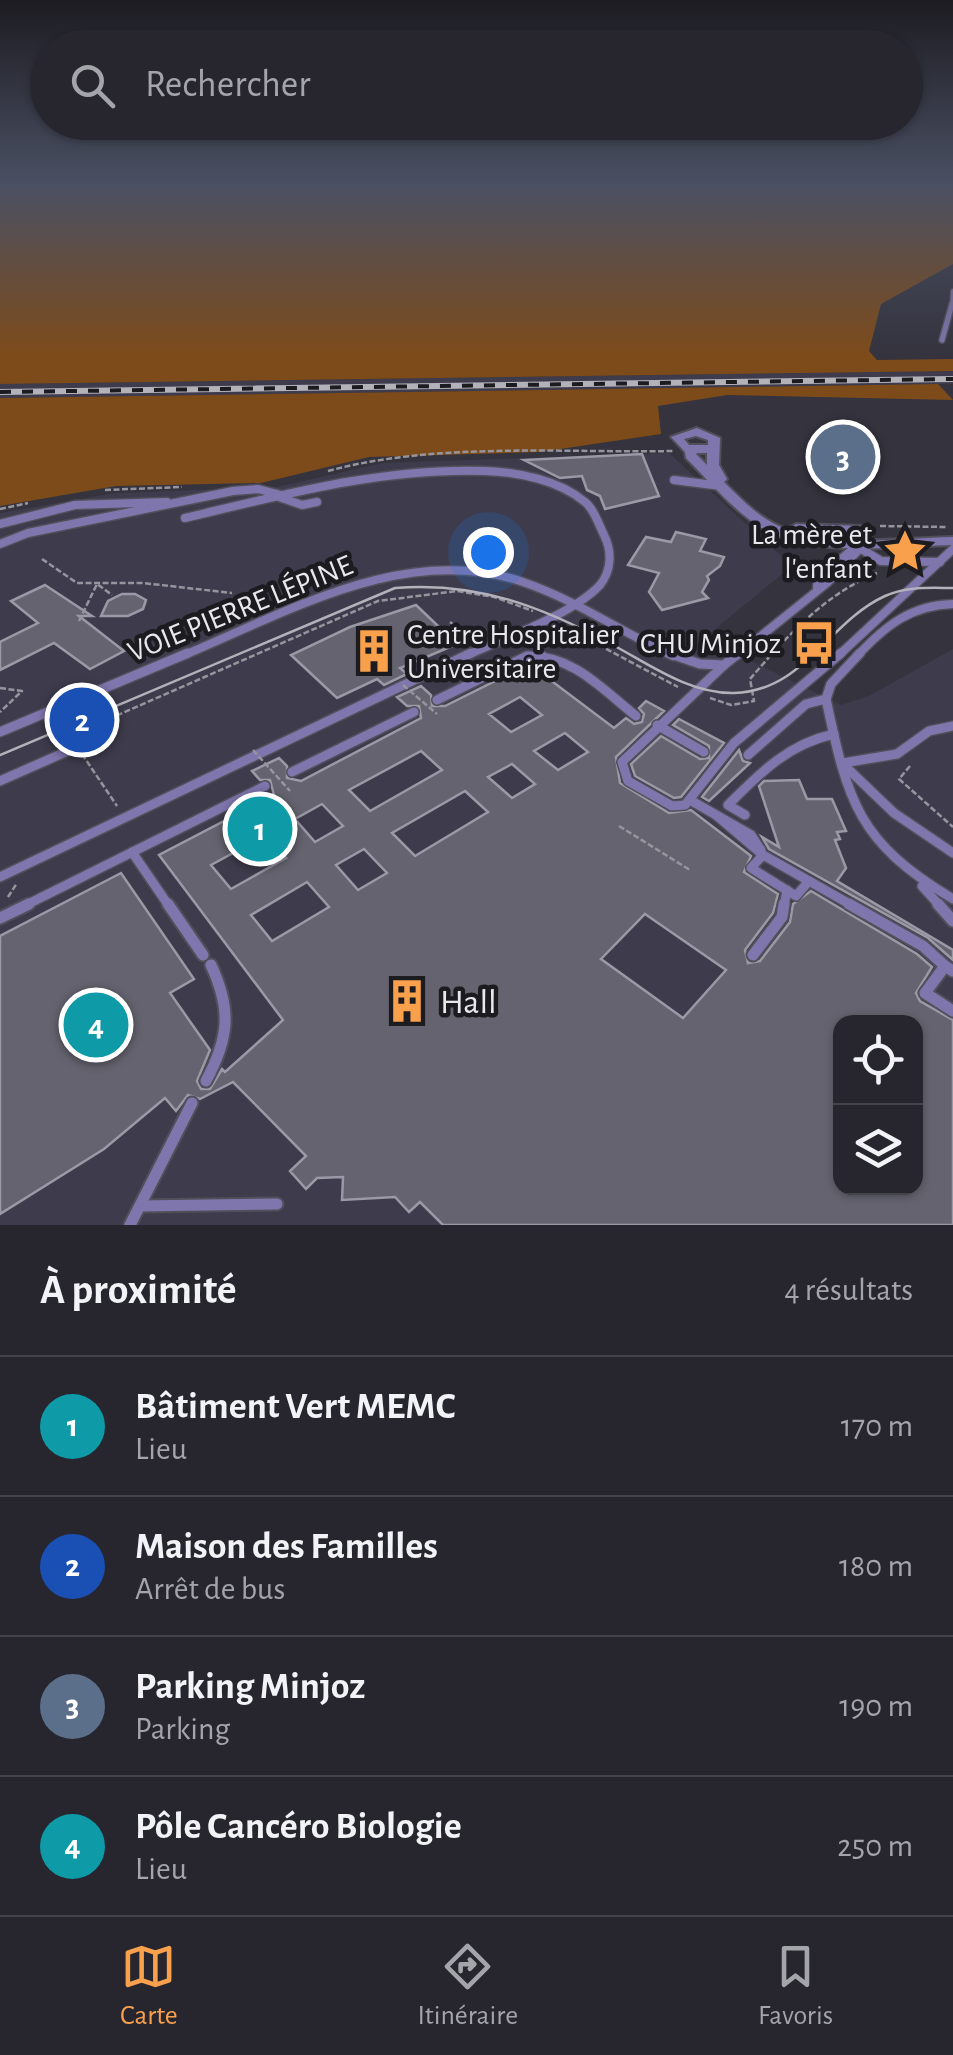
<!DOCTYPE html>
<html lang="fr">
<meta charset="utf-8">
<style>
body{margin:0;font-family:"Alegreya Sans",sans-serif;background:#2f2e36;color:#f1f3f6}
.controls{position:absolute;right:30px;bottom:30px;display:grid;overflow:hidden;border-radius:20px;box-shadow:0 2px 8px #0004}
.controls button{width:90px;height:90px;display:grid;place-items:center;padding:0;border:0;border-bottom:2px solid #43434a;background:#27262e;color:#f1f3f6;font:50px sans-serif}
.you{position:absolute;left:488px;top:552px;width:35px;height:35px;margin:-25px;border:8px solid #fff;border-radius:50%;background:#1a73e8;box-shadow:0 0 0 15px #1a73e833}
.badge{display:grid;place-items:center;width:65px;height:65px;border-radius:50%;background:#f9a04c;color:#fff;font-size:32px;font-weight:700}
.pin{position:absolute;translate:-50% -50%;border:5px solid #fff;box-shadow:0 2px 10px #0006}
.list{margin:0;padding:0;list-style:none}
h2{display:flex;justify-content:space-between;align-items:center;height:130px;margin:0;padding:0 40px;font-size:42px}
h2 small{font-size:32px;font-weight:400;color:#a4a5aa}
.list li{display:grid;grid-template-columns:65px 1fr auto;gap:30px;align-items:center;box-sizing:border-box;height:140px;padding:0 40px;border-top:2px solid #43434a}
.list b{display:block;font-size:38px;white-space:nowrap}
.list p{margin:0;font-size:32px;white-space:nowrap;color:#a4a5aa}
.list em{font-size:32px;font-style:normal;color:#a4a5aa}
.icon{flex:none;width:55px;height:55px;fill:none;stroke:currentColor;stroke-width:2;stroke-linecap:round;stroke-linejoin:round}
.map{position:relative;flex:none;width:953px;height:1225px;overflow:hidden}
.search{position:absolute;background:#27262e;box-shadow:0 2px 8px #0004;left:30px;right:30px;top:30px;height:110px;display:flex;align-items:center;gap:25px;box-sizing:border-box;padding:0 35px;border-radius:55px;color:#a4a5aa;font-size:38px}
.sheet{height:690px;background:#27262e}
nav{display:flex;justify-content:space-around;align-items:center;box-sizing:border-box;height:140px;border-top:2px solid #43434a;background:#27262e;font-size:28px;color:#a4a5aa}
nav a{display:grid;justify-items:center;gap:5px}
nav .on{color:#f9a04c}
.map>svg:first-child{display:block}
.built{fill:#3e3c4c;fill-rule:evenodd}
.green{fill:#7d4b1a}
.building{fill:#64636f;stroke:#9a99a5;stroke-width:2.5;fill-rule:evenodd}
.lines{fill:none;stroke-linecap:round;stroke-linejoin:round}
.lane-far4-casing{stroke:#51505a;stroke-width:6}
.lane-far3-casing{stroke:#51505a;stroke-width:8}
.lane-far2-casing{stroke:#51505a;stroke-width:11}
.lane-far1-casing{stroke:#51505a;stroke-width:12}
.lane-casing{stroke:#51505a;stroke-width:15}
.street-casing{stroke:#51505a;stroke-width:4}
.path{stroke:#96959e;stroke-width:2.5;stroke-dasharray:6 2.5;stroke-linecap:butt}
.lane-far4{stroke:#8076ae;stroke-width:4}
.lane-far3{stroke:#8076ae;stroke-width:5}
.lane-far2{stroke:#8076ae;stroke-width:8}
.lane-far1{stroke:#8076ae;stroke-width:9}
.lane{stroke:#8076ae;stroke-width:11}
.street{fill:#8076ae;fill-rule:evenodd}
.tram{stroke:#b3b2bb;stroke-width:2.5}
.rail-casing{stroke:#b3b2bb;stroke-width:6}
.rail{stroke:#1c1b20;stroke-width:4;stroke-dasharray:11;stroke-linecap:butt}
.path-bridge{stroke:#96959e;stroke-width:2.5;stroke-dasharray:6 2.5;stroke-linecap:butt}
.labels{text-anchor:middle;stroke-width:9;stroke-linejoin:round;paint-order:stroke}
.poi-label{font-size:30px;fill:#e9e8ef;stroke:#1c1b20;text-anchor:end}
.street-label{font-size:30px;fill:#e9e8ef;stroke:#1c1b20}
.near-poi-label{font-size:35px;fill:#e9e8ef;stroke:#1c1b20;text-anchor:start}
</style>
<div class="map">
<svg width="953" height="1225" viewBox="0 0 953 1225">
<rect width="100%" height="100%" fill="#34333e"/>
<g class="built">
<path d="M 953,371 L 953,384 L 938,384 L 0,398 L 0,384 Z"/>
<path d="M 669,453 L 792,566 L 704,638 L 841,705 L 869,696 L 953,649 L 953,1225 L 0,1225 L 0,513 L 115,493 L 277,487 L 383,463 ZM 840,1022 L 916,1022 L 916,1188 L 840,1188 Z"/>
</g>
<g class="green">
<path d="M 0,185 L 953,185 L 953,264 L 881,304 L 869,351 L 877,360 L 953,359 L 953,371 L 0,384 Z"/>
<path d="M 938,384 L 953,400 L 727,395 L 658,406 L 661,434 L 540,452 L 369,457 L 261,483 L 116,486 L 0,506 L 0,398 Z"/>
</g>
<g class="building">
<path d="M 642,454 L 659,496 L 605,509 L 600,496 L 587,490 L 582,476 L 560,478 L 524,460 Z"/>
<path d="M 676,532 L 706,539 L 700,551 L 724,557 L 720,566 L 707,576 L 709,580 L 702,592 L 708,598 L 662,610 L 649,592 L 659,573 L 628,565 L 646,537 L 671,542 Z"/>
<path d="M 45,585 L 92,616 L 79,616 L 124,651 L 90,669 L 54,643 L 0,670 L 0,642 L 38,623 L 11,601 Z"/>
<path d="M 122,594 L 135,594 L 146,600 L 143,609 L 128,616 L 101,616 L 108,601 Z"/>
<path d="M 416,605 L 457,644 L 400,668 L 407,674 L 384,685 L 377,679 L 337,698 L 291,655 L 350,627 Z"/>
<path d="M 529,664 L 614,728 L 626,718 L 634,724 L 642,722 L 644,714 L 639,708 L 646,701 L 664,711 L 616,757 L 620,783 L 669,813 L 691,810 L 751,856 L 744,872 L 778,894 L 773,913 L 745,950 L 748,963 L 760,961 L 790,922 L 793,904 L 811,891 L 917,954 L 932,967 L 916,993 L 920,1001 L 953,1020 L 953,1225 L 443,1225 L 420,1202 L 409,1212 L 395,1197 L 342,1200 L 343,1177 L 317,1178 L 306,1189 L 290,1171 L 306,1156 L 233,1082 L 200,1099 L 188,1095 L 176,1111 L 165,1098 L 104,1149 L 0,1214 L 0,936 L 121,873 L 194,979 L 170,993 L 210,1050 L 197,1081 L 201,1089 L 210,1089 L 222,1069 L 225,1072 L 283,1020 L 159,855 L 274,795 L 270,780 L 260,780 L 252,771 L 279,758 L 287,766 L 287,778 L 301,781 L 421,718 L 419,706 L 407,706 L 397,697 L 421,686 L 431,695 L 432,706 L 445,706 ZM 520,697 L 542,715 L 511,732 L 489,714 ZM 565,733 L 588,752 L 558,770 L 534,751 ZM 421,751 L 442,770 L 370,811 L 349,790 ZM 512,764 L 535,784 L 512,798 L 488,777 ZM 465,791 L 488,812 L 415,856 L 392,833 ZM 322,804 L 343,826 L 315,842 L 295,819 ZM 266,835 L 286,858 L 231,889 L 211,865 ZM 364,849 L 387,873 L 358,890 L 336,865 ZM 307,882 L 329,907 L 272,941 L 251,915 ZM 645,914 L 726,970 L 683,1018 L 601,959 ZM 840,1022 L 916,1022 L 916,1188 L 840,1188 Z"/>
<path d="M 679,719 L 724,743 L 681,797 L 674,798 L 635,776 L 631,764 L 661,736 L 700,759 L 709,758 L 709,746 L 673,725 Z"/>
<path d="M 739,750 L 743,761 L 750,763 L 709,801 L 702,797 Z"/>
<path d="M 799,780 L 807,799 L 832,799 L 846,831 L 837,832 L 840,839 L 835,840 L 846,868 L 837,881 L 953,950 L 953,960 L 928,938 L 769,849 L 762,837 L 779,847 L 759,786 L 764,781 Z"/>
</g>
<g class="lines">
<g class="lane-far4-casing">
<path id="lane-far4" d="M 952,306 L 953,291"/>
</g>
<g class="lane-far3-casing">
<path id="lane-far3" d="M 942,340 L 952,304"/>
</g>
<g class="lane-far2-casing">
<g id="lane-far2">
<path d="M 674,480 L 721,486"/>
<path d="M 279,497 L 302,505 L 317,502"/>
<path d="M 185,518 C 282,495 384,467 485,471 C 518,472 559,480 585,502 C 594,509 599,525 604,535 C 612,551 612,570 600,585 C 572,615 504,638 466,656"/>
<path d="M 0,524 L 75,505 L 167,502"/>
<path d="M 0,544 L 28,533 L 233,491 L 258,489 L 285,496"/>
<path d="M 863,550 L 881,561 L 940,562"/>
<path d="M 817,587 L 818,578 L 858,545"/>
<path d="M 182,656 C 288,612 406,542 523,582 C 576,600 623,633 673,656"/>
<path d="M 536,656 L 543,656"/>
<path d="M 736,656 L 827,583 L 868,540"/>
<path d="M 838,656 L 953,549"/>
<path d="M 857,656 C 885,626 911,605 953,604"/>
</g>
</g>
<g class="lane-far1-casing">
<g id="lane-far1">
<path d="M 668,653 L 700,664 L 724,665 L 739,653"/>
<path d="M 860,653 L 831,684 L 826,699 C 848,803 858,842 953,899"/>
<path d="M 724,665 L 622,762 L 628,781 L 672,806 L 685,805 L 734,743 L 841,653"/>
<path d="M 437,700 L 527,656 C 573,655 602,689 636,716"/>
<path d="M 657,725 L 704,752"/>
<path d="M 0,732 L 188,653"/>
<path d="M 748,755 L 806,704 L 826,699"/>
<path d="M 843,763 L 897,754 L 929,731 L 953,726"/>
<path d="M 846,767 L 894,813 L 953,853"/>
<path d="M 292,772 L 414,712"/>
<path d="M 0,781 L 70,750"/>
<path d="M 690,800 L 751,835 L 761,850"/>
<path d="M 716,815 L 763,855"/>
<path d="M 745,815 L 728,805 C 760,773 788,744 834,734"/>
<path d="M 132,852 L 169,906"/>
<path d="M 763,855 L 809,881 L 796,896 L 751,868 Z"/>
<path d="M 0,877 L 471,653"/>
<path d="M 809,881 L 853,906"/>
<path d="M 922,886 L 940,906"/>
<path d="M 24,906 L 265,786"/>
<path d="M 784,906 L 787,890"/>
</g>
</g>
<g class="lane-casing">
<g id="lane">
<path d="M 168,904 L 203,955"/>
<path d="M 849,904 L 923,946 L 945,966"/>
<path d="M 938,904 L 953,921"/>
<path d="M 0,918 L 29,904"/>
<path d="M 753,955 L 782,917 L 784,904"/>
<path d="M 953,971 L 945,966 L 925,993 L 953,1011"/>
<path d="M 206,1081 C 229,1038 232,1010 211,965"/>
<path d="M 140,1206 L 277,1204"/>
<path d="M 130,1225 L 192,1103"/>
</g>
</g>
<g class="street-casing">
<g id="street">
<path d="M 697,428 L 720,438 L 719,465 L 727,479 L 724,482 C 739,497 754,513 773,523 C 822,550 899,538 953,537 L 953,545 C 895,546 812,559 760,527 C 732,509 709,481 686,458 L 685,452 L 671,437 ZM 696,436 L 708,440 L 708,445 L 689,445 L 684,439 ZM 697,453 L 707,453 L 707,465 L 696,454 Z"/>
<path d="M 796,524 L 863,526 L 870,530 L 863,534 L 791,531 L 789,528 Z"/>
</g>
</g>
<g class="path">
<path d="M 328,471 C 435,442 562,453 673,451"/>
<path d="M 105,490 L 182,487"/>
<path d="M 0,509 L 28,503"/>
<path d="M 880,526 L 947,527"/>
<path d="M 42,559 L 77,583 L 143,583 L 232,593"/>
<path d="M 79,621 L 97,584 L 112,595"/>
<path d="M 450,622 L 470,638"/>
<path d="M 561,625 L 678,687"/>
<path d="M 0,688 L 22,691 L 0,712"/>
<path d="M 710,698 L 731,705 L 754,701 L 750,679 C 786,637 825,594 877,573"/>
<path d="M 70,736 L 378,601 L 457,591 L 494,597 L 533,611"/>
<path d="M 82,754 L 117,806"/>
<path d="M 910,766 L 899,779 L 953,827"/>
<path d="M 619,826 L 690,870"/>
<path d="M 8,897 L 17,883"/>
</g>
<use href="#lane-far4" class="lane-far4"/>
<use href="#lane-far3" class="lane-far3"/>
<use href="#lane-far2" class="lane-far2"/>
<use href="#lane-far1" class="lane-far1"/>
<use href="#lane" class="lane"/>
<use href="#street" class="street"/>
<path class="tram" d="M 0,755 L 395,588 C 477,581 543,607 613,645 C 650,665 690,694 734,693 C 804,691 828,622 885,596 C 907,586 929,588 953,588"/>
<g class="rail-casing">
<path id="rail" d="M 0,392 L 953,379"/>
</g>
<use href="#rail" class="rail"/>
<g class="path-bridge">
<path d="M 403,685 L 437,714"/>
<path d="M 253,750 L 290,791"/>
</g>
</g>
<linearGradient id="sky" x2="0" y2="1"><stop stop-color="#1d1c22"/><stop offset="0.52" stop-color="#4a5063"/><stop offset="1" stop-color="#4a5063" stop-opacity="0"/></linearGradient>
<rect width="953" height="356" fill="url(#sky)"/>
<defs>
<g id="sight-bare" transform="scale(3.45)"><path d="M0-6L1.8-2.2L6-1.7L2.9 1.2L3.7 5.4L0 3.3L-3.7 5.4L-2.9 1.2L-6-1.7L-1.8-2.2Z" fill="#f9a04c" stroke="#1c1b20" stroke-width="2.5" paint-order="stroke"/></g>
<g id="bus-bare" transform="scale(3.45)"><path d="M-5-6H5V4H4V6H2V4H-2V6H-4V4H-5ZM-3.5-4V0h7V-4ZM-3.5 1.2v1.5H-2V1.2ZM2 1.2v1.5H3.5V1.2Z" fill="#f9a04c" stroke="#1c1b20" stroke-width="2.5" paint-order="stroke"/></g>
<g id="building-bare" transform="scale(3.45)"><path d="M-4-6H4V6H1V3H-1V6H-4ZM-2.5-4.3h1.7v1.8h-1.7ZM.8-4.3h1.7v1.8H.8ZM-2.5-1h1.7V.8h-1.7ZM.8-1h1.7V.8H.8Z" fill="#f9a04c" stroke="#1c1b20" stroke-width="2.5" paint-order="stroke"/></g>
</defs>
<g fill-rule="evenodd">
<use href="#sight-bare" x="905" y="551"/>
<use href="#bus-bare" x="814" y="643"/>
<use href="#building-bare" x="374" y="651"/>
<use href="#building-bare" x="407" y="1001"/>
</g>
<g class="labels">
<g class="poi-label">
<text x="872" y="544">La mère et<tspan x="872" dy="34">l'enfant</tspan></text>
<text x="407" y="644" text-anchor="start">Centre Hospitalier<tspan x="407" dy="34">Universitaire</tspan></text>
<text x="781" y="653">CHU Minjoz</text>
</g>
<g class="street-label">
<text transform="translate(240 608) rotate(-22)" y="10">VOIE PIERRE LÉPINE</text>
</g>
<g class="near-poi-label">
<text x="440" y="1013">Hall</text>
</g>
</g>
</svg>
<div class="controls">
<button><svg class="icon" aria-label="locate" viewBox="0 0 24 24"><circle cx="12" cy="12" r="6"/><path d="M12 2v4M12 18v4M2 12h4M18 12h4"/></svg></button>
<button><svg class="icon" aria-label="layers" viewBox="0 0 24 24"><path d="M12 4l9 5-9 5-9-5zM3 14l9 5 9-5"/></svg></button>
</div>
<div class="you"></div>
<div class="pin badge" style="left:260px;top:829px;background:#0f9aa8">1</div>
<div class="pin badge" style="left:82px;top:720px;background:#1a4fb4">2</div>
<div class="pin badge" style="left:843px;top:457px;background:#5c6f8a">3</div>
<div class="pin badge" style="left:96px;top:1025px;background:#0f9aa8">4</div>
<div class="search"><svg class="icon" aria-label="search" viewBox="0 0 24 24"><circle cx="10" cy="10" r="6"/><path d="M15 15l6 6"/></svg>Rechercher</div>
</div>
<section class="sheet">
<h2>À proximité<small>4 résultats</small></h2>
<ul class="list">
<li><span class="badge" style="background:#0f9aa8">1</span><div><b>Bâtiment Vert MEMC</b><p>Lieu</p></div><em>170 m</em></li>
<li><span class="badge" style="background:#1a4fb4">2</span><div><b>Maison des Familles</b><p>Arrêt de bus</p></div><em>180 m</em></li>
<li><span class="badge" style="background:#5c6f8a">3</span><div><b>Parking Minjoz</b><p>Parking</p></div><em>190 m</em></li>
<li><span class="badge" style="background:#0f9aa8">4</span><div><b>Pôle Cancéro Biologie</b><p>Lieu</p></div><em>250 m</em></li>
</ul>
</section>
<nav>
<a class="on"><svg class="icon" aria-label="map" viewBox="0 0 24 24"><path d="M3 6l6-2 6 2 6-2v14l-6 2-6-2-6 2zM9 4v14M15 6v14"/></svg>Carte</a>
<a><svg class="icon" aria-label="directions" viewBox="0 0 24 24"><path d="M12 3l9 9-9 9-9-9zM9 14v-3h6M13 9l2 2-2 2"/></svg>Itinéraire</a>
<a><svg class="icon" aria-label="saved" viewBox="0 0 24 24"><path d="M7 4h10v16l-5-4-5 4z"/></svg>Favoris</a>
</nav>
